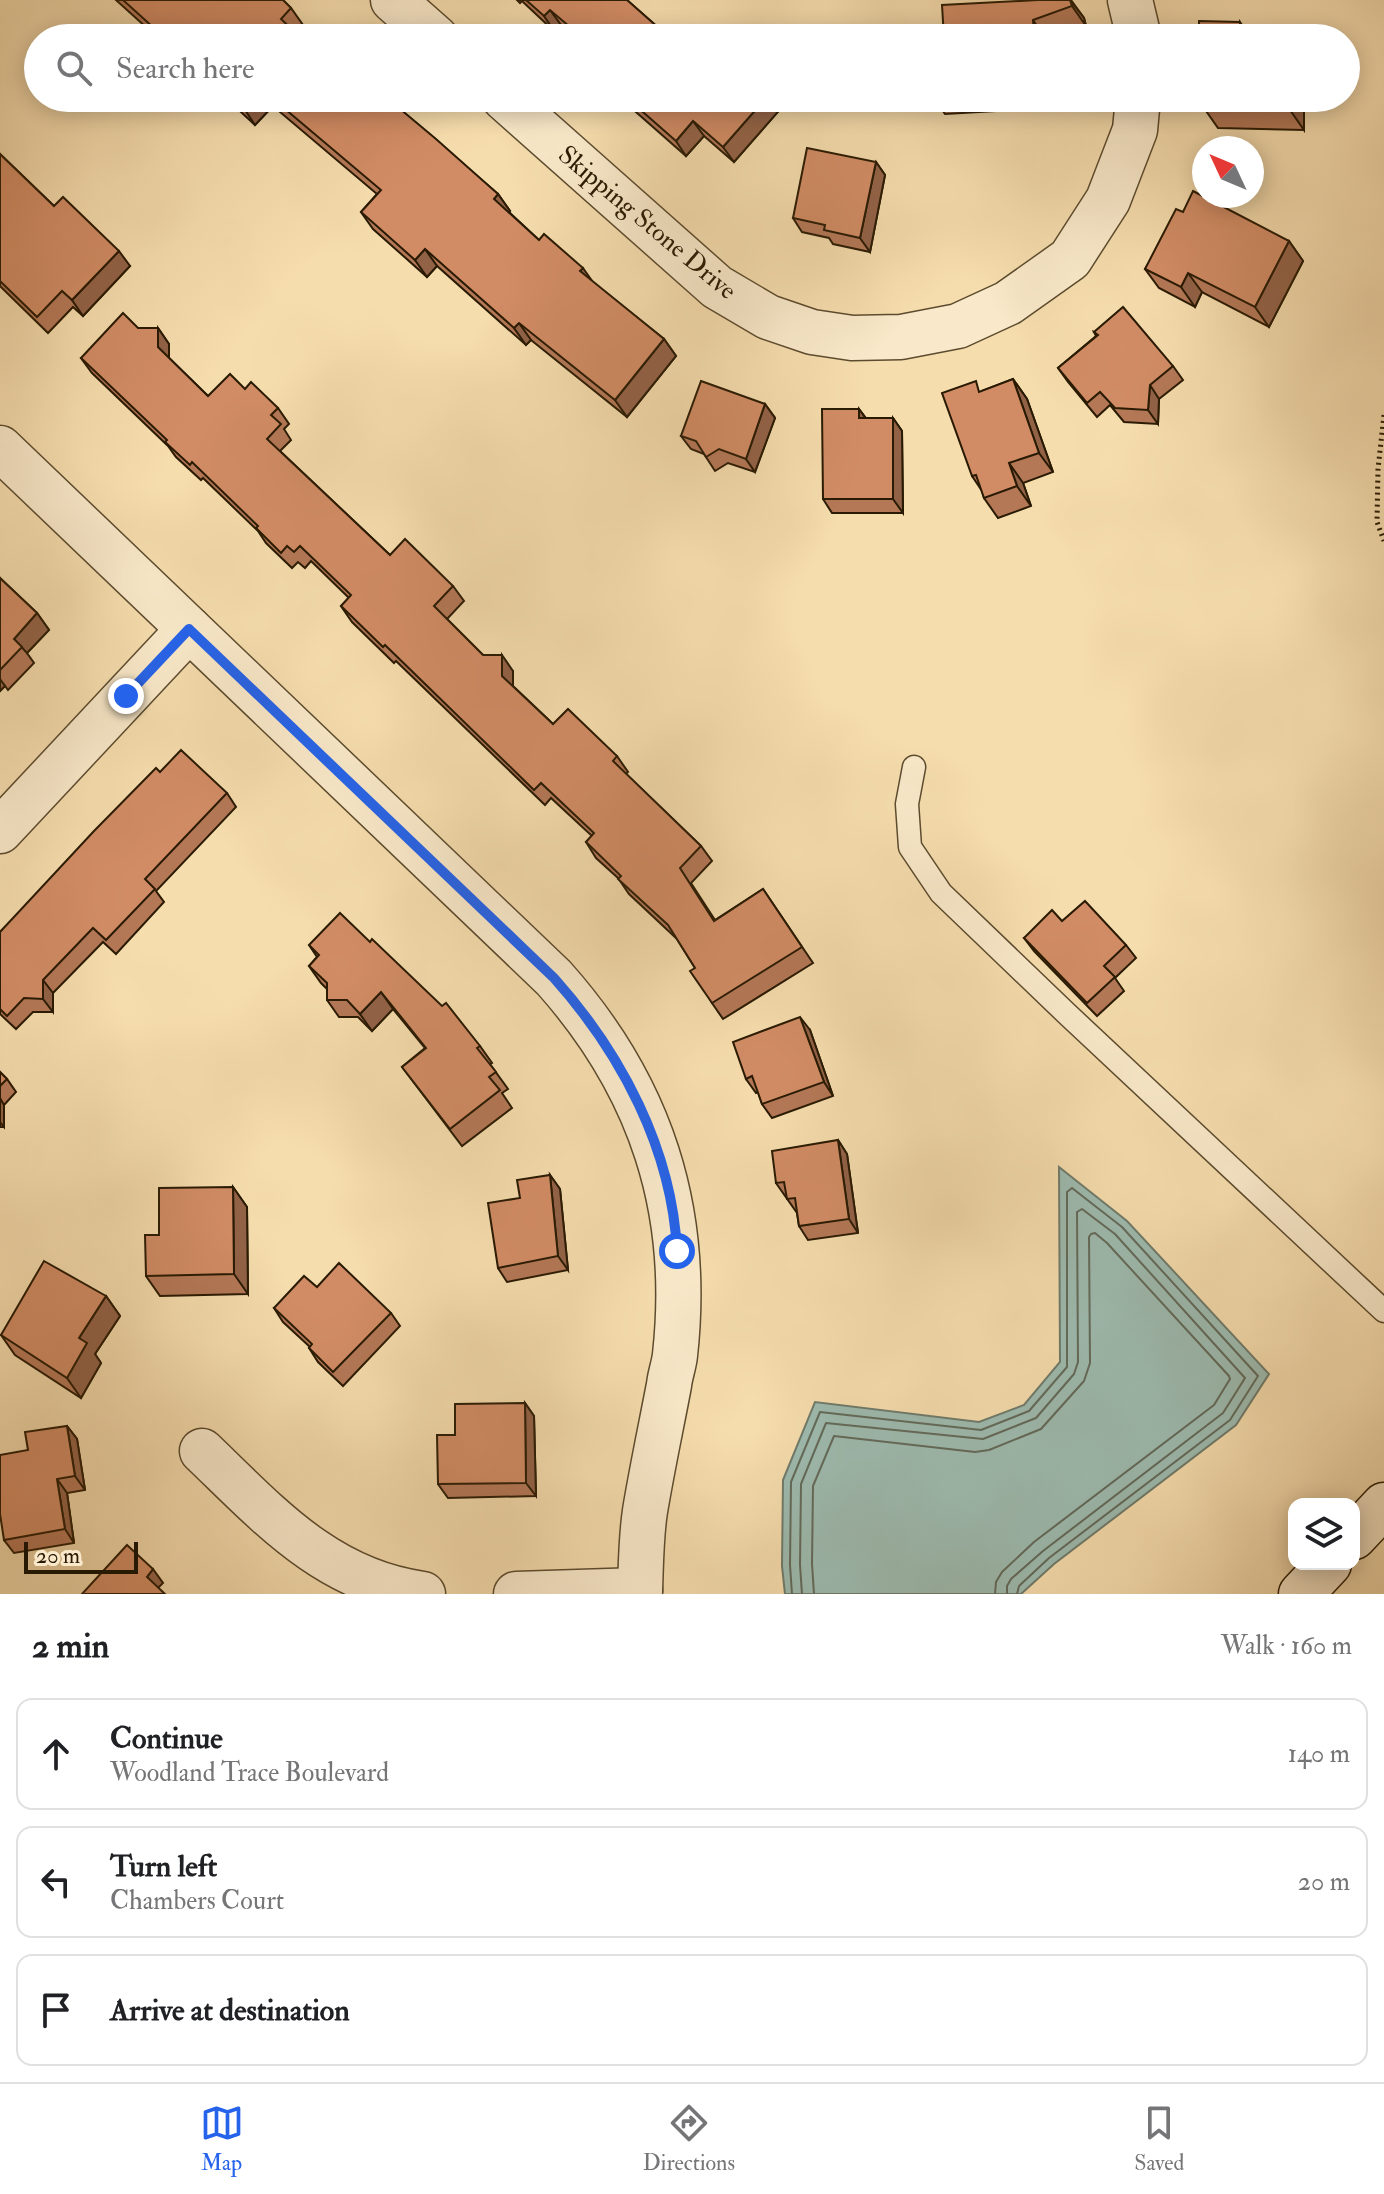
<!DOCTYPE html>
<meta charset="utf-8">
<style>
body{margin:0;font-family:"IM FELL Double Pica",serif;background:#f2f2f2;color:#202124}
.controls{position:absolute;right:24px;bottom:24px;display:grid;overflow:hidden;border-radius:16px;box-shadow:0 4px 20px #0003}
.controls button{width:72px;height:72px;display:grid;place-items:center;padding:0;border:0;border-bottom:2px solid #e0e0e0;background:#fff;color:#202124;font:40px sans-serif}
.compass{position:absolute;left:1192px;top:136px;width:72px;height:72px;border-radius:50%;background:#fff;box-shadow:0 4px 20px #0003;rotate:314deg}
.scale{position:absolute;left:24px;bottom:20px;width:114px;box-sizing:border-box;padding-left:8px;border:4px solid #291a03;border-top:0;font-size:22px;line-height:28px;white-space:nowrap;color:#291a03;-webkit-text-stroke:6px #f9e9ca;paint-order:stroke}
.stop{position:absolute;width:24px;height:24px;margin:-18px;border:6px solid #2563eb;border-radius:50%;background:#fff}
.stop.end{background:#2563eb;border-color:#fff;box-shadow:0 2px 8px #0008}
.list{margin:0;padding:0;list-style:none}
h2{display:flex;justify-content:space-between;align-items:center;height:104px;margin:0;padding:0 32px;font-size:34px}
h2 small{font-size:26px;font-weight:400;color:#757577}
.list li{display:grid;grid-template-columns:52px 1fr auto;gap:24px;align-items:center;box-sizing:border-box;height:112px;margin:0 16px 16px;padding:0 16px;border:2px solid #e0e0e0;border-radius:16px}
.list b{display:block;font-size:30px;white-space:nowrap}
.list p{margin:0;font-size:26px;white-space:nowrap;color:#757577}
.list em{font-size:26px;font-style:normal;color:#757577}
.icon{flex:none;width:44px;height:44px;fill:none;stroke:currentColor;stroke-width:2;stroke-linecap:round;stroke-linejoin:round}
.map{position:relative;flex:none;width:1384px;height:1594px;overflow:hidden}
.search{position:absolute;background:#fff;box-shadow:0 4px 20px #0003;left:24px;right:24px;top:24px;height:88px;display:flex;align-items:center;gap:20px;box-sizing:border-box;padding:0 28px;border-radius:44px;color:#757577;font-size:30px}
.sheet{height:488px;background:#fff}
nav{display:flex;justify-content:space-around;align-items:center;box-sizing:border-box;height:112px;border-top:2px solid #e0e0e0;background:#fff;font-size:22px;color:#757577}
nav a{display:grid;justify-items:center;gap:4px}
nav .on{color:#2563eb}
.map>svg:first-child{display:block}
.water{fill:#9dbbb0;stroke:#6f7b6b;stroke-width:2}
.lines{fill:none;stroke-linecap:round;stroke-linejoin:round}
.shore{stroke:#636a5a;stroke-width:2}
.lane-casing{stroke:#5c4b2e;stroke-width:25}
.street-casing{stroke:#5c4b2e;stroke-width:47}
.secondary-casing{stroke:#291a03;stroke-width:47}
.path{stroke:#291a03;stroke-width:5;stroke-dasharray:2 4;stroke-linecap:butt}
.lane{stroke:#f9e9ca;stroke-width:22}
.street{stroke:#f9e9ca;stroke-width:44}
.secondary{stroke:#f9e9ca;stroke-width:44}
.wall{fill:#b47857;stroke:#291a03;stroke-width:2}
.shaded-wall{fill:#926247;stroke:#291a03;stroke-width:2}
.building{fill:#d18c65;stroke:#291a03;stroke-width:2}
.route{stroke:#2563eb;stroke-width:10}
.labels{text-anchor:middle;stroke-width:6;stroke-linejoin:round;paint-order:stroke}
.street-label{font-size:26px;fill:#291a03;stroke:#f9e9ca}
</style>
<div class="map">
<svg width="1384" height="1594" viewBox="0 0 1384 1594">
<rect width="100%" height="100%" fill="#f6ddae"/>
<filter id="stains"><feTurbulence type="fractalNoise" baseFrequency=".0025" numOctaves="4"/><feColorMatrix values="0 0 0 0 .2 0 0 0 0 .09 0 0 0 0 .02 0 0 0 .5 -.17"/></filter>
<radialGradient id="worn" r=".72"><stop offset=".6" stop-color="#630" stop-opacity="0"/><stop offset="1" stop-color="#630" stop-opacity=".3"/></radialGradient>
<path class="water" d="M 1059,1167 L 1127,1221 L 1269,1374 L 1236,1425 L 1054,1564 L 1021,1594 L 785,1594 L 782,1566 L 783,1480 L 815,1402 L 979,1422 L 1024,1405 L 1060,1362 Z"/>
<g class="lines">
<g class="shore">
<path d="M 792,1594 L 790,1565 L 791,1482 L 820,1412 L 981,1430 L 1029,1411 L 1067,1367 L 1067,1192 L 1072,1188 L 1122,1227 L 1258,1376 L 1230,1420 L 1049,1558 L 1019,1586 L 1017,1594"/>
<path d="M 802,1594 L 800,1565 L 801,1484 L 826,1423 L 983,1439 L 1036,1418 L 1074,1374 L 1078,1362 L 1077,1212 L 1082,1209 L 1115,1234 L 1245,1378 L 1223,1413 L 1043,1551 L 1011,1579 L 1007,1586 L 1007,1594"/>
<path d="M 814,1594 L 812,1564 L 813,1486 L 834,1436 L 975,1452 L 989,1450 L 1041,1429 L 1084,1381 L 1090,1363 L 1089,1237 L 1091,1234 L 1095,1233 L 1107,1243 L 1229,1376 L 1230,1379 L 1214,1405 L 1034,1542 L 1002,1572 L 996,1582 L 995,1594"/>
</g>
<g class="lane-casing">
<path id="lane" d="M 914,767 L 907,804 L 910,847 L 941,893 L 1066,1013 L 1384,1311"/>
</g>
<g class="street-casing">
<g id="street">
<path d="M 393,0 L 436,38"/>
<path d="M 1130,0 L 1139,38"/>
<path d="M 504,98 L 717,287 L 768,317 L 812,332 L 852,338 L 901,337 L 958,326 L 1008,303 L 1070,259 L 1108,200 L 1135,130 L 1138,98"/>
<path d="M 0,448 L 554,978 C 651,1087 691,1210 675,1355 C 674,1365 670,1375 669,1385 C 661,1427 652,1469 645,1511 C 641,1537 641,1564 640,1590 L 637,1594"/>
<path d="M 0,831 L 189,629"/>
<path d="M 202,1451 C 268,1514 326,1581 423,1594"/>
<path d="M 516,1594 L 640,1590"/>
</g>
</g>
<g class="secondary-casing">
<g id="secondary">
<path d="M 1354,1537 L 1384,1505"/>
<path d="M 1301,1594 L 1329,1564"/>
</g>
</g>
<path class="path" d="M 1384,415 L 1378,469 L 1377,522 L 1384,541"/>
<use href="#lane" class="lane"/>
<use href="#street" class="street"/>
<use href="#secondary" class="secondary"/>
</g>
<g class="wall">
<path d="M 116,0 L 283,0 L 291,8 L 303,25 L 296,33 L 301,38 L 158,38 Z"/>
<path d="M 517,0 L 627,0 L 670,38 L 576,38 L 561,25 L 555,32 L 522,1 L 520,3 Z"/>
<path d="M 1071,0 L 1084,18 L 1086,26 L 1052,38 L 944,38 Z"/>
<path d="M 226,98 L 387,98 L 498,194 L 510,211 L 509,212 L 539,240 L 664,339 L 676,356 L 627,417 L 531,340 L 526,345 L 437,266 L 427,277 L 373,229 L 361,212 L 377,194 L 273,106 L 255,125 Z"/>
<path d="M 620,98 L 777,98 L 783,106 L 734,162 L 704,136 L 686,156 Z"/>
<path d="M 934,98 L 1049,98 L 1050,108 L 945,114 Z"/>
<path d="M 1304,98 L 1304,130 L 1218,128 L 1204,108 Z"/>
<path d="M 0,154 L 54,206 L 130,266 L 83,316 L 73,307 L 48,333 L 0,286 Z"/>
<path d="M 876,162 L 885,175 L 870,252 L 833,244 L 829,238 L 802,232 L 793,218 Z"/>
<path d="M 1183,212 L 1289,241 L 1303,261 L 1269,327 L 1202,292 L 1195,307 L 1159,288 L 1145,269 Z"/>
<path d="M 138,328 L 158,328 L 169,344 L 169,358 L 208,396 L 245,389 L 278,408 L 289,424 L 284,429 L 291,440 L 280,451 L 390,555 L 453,586 L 464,601 L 447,619 L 483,655 L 513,671 L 513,686 L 553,724 L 617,756 L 628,772 L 626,774 L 701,846 L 712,861 L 691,883 L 715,920 L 763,889 L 813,963 L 723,1019 L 712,1003 L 695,968 L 677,939 L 629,894 L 618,878 L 596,858 L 586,842 L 592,836 L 551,798 L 545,805 L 396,661 L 394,663 L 352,622 L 341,606 L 349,598 L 311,561 L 305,568 L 298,562 L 292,568 L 266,543 L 258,531 L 203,478 L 201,480 L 176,457 L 168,446 L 92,373 L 81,358 Z"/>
<path d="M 1094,332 L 1173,366 L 1183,380 L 1159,399 L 1158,424 L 1124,422 L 1110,405 L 1097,417 L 1068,382 L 1058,368 L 1096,336 Z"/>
<path d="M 1013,379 L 1027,399 L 1053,472 L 1023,483 L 1031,506 L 998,518 L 984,498 L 982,491 L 972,476 L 982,391 Z"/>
<path d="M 765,404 L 775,418 L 755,472 L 728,463 L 715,471 L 704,454 L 691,449 L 681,436 Z"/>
<path d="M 859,409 L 866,418 L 893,418 L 902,431 L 903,513 L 832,513 L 823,499 Z"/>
<path d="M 0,578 L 37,613 L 49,630 L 27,653 L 34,663 L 8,690 L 5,686 L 0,691 Z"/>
<path d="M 160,772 L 227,793 L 236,807 L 156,891 L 164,902 L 116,954 L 103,942 L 53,993 L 53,1012 L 33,1012 L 16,1029 L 0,1014 L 0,932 Z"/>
<path d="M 1062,921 L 1126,945 L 1136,958 L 1115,978 L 1124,991 L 1097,1016 L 1034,951 L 1024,938 Z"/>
<path d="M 309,945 L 480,1046 L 492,1063 L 490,1064 L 508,1089 L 502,1093 L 512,1108 L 462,1146 L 402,1067 L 425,1048 L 393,1009 L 372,1031 L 358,1017 L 339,1017 L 327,1000 L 327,989 L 321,983 L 309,966 L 317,957 Z"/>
<path d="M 810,1030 L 833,1096 L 772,1118 L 762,1104 L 758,1092 L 756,1093 L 746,1079 Z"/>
<path d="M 0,1072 L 7,1079 L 16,1092 L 4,1105 L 4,1127 L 0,1127 Z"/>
<path d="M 838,1140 L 847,1154 L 858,1233 L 808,1240 L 799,1226 L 797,1213 L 776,1183 Z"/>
<path d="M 550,1175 L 560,1189 L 568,1270 L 507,1282 L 498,1268 L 520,1198 Z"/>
<path d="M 233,1187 L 247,1207 L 248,1294 L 160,1296 L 146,1276 L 159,1235 Z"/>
<path d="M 317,1287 L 391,1313 L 400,1326 L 343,1386 L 318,1362 L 309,1348 L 310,1347 L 283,1322 L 274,1308 Z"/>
<path d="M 106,1296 L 120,1316 L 95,1354 L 101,1363 L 81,1398 L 15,1355 L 1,1335 Z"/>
<path d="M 525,1403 L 534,1416 L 536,1496 L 448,1498 L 438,1484 L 455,1435 Z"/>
<path d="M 67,1426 L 77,1439 L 85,1490 L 67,1493 L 74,1543 L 14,1553 L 4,1540 L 28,1450 Z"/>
</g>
<g class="shaded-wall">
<path d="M 1070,0 L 1084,18 L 1086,26 L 1072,6 Z"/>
<path d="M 550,10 L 561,25 L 555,32 L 544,16 Z"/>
<path d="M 1033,20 L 1045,38 L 1034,38 Z"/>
<path d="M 1240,22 L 1251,38 L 1240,37 Z"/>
<path d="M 252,98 L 267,98 L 273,106 L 255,125 L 243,107 Z"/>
<path d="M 766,98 L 777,98 L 783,106 L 734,162 L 723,147 Z"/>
<path d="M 1043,98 L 1049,98 L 1050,108 Z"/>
<path d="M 1290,98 L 1304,98 L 1304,130 L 1290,110 Z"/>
<path d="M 693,121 L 704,136 L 686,156 L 676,141 Z"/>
<path d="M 876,162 L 885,175 L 870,252 L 860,238 Z"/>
<path d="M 498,194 L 510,211 L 506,216 L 494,199 Z"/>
<path d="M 1289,241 L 1303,261 L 1269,327 L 1255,307 Z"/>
<path d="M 425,249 L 437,266 L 427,277 L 415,260 Z"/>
<path d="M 119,251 L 130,266 L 83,316 L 72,300 Z"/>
<path d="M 583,268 L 595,285 L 580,271 Z"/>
<path d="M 1188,273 L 1202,292 L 1195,307 L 1181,287 Z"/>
<path d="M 519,323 L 531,340 L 526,345 L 514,328 Z"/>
<path d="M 158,328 L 169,344 L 169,363 L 158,347 Z"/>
<path d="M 664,339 L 676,356 L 627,417 L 615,400 Z"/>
<path d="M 1013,379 L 1027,399 L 1053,472 L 1039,453 Z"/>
<path d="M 1150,385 L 1159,399 L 1158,424 L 1148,410 Z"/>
<path d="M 765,404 L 775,418 L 755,472 L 746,459 Z"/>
<path d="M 859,409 L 869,423 L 859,418 Z"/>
<path d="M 893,418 L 902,431 L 903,513 L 893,499 Z"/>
<path d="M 1009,463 L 1023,483 L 1031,506 L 1017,486 Z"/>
<path d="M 37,613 L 49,630 L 27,653 L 14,639 Z"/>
<path d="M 502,655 L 513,671 L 513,691 L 502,676 Z"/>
<path d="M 0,679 L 5,686 L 0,691 Z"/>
<path d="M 43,980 L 53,993 L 53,1012 L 43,999 Z"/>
<path d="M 381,992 L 393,1009 L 372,1031 L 360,1014 Z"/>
<path d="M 800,1017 L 810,1030 L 833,1096 L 824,1082 Z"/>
<path d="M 0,1098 L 4,1105 L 4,1127 L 0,1122 Z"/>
<path d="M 838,1140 L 847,1154 L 858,1233 L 849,1219 Z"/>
<path d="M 550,1175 L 560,1189 L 568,1270 L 558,1256 Z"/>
<path d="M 233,1187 L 247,1207 L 248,1294 L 234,1274 Z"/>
<path d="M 106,1296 L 120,1316 L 95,1354 L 101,1363 L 81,1398 L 67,1378 L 79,1338 Z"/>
<path d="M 525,1403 L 534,1416 L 536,1496 L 526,1483 Z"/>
<path d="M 67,1426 L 77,1439 L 85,1490 L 75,1476 Z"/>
<path d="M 57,1479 L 67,1493 L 74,1543 L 65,1529 Z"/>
<path d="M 153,1569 L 163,1583 L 156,1590 L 147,1577 Z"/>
</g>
<g class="building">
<path d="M 123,0 L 283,0 L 291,8 L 281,19 L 301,38 L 165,38 Z"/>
<path d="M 526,0 L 627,0 L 670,38 L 583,38 L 550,10 L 544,16 Z"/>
<path d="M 1038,0 L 1070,0 L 1072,6 L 1033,20 L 1034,38 L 944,38 L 942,5 Z"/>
<path d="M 1199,21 L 1240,22 L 1240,37 L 1283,38 L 1199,38 Z"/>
<path d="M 233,98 L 252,98 L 243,107 Z"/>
<path d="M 272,98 L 387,98 L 436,139 L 498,194 L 494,199 L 539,240 L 544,234 L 583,268 L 580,271 L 664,339 L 615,400 L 519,323 L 514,328 L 425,249 L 415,260 L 361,212 L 381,190 Z"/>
<path d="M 627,98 L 766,98 L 723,147 L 693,121 L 676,141 Z"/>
<path d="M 1205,98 L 1290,98 L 1290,110 L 1204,108 Z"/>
<path d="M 807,148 L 876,162 L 860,238 L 824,230 L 825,225 L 793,218 Z"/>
<path d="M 0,154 L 54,206 L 63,197 L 119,251 L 72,300 L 62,291 L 37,317 L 0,281 Z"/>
<path d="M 1193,191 L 1289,241 L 1255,307 L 1188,273 L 1181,287 L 1145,269 L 1176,209 L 1183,212 Z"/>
<path d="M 1123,307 L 1173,366 L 1150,385 L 1148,410 L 1115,408 L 1100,392 L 1087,403 L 1058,368 L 1098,335 L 1094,332 Z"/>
<path d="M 123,313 L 138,328 L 158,328 L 158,347 L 208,396 L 230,374 L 245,389 L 251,382 L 278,408 L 271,415 L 281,424 L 267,439 L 390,555 L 405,539 L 453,586 L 434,606 L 483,655 L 502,655 L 502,676 L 553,724 L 568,709 L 617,756 L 613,761 L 701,846 L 680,868 L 714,921 L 763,889 L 802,947 L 712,1003 L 690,971 L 695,968 L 668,925 L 618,879 L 621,876 L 586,842 L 594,833 L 541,783 L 534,790 L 385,645 L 383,647 L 341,606 L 351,595 L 300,546 L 294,552 L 287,546 L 281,553 L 256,528 L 258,526 L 192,462 L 190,465 L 165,442 L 167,440 L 81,358 Z"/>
<path d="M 1013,379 L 1039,453 L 1009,463 L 1017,486 L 984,498 L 976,475 L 972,476 L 942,393 L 976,381 L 979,392 Z"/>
<path d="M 701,381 L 765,404 L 746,459 L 719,449 L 706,457 L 696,441 L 681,436 Z"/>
<path d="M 822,409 L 859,409 L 859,418 L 893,418 L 893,499 L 823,499 Z"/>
<path d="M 0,578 L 37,613 L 14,639 L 22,647 L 0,670 Z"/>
<path d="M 181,750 L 227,793 L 145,879 L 155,889 L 106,940 L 93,928 L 43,980 L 43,999 L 24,998 L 7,1016 L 0,1009 L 0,932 L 94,831 L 156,768 L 160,772 Z"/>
<path d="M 1085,901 L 1126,945 L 1104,966 L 1115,977 L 1087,1003 L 1024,938 L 1052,910 L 1062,921 Z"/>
<path d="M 340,913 L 370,942 L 372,939 L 442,1006 L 446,1003 L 480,1046 L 477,1048 L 496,1072 L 489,1077 L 500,1090 L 450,1129 L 402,1067 L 426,1048 L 381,992 L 360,1014 L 347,1000 L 327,1000 L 327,983 L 309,966 L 319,955 L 309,945 Z"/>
<path d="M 800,1017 L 824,1082 L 762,1104 L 752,1076 L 746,1079 L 733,1042 Z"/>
<path d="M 0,1072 L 7,1079 L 0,1086 Z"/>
<path d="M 838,1140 L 849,1219 L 799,1226 L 795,1198 L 787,1199 L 784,1182 L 776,1183 L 772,1151 Z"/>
<path d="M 550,1175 L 558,1256 L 498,1268 L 488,1203 L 520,1198 L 517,1180 Z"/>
<path d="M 233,1187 L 234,1274 L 146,1276 L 145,1235 L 159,1235 L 159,1188 Z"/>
<path d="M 44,1261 L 106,1296 L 79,1338 L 87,1343 L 67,1378 L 1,1335 Z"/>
<path d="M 339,1263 L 391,1313 L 333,1372 L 309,1348 L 312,1344 L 274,1308 L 304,1276 L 317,1287 Z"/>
<path d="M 525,1403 L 526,1483 L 438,1484 L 437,1435 L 455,1435 L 455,1404 Z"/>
<path d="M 67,1426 L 75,1476 L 57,1479 L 65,1529 L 4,1540 L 0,1514 L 0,1455 L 28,1450 L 25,1432 Z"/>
<path d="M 127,1545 L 153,1569 L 147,1577 L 165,1594 L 82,1594 Z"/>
</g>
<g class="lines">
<path class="route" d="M 126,696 L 189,629 L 554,978 C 621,1053 672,1149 677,1251"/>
</g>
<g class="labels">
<g class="street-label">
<text transform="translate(648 222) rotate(40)" y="9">Skipping Stone Drive</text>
</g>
</g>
<rect width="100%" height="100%" filter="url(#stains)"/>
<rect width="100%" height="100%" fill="url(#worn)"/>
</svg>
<div class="controls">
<button><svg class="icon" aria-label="layers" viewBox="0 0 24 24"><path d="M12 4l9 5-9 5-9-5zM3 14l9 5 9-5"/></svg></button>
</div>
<svg class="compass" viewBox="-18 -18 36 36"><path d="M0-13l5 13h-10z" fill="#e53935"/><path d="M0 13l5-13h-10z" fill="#757577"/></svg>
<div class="scale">20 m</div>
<div class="stop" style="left:677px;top:1251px"></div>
<div class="stop end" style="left:126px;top:696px"></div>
<div class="search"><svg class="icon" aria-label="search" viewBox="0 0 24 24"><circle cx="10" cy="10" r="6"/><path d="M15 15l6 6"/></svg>Search here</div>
</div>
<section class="sheet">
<h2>2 min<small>Walk · 160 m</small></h2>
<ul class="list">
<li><svg class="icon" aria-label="ahead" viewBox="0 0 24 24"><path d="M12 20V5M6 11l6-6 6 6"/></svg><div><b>Continue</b><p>Woodland Trace Boulevard</p></div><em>140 m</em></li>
<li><svg class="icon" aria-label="left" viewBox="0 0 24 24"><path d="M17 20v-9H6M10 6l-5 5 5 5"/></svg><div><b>Turn left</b><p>Chambers Court</p></div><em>20 m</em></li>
<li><svg class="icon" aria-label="arrive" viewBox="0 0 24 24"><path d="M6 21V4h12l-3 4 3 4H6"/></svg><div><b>Arrive at destination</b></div></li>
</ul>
</section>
<nav>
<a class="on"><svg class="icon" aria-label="map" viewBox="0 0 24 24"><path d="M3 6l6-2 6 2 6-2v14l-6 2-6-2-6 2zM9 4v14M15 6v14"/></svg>Map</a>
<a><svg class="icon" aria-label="directions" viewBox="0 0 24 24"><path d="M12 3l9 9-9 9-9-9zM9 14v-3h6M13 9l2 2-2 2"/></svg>Directions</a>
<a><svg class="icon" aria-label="saved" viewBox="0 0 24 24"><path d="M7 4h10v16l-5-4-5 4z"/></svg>Saved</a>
</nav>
